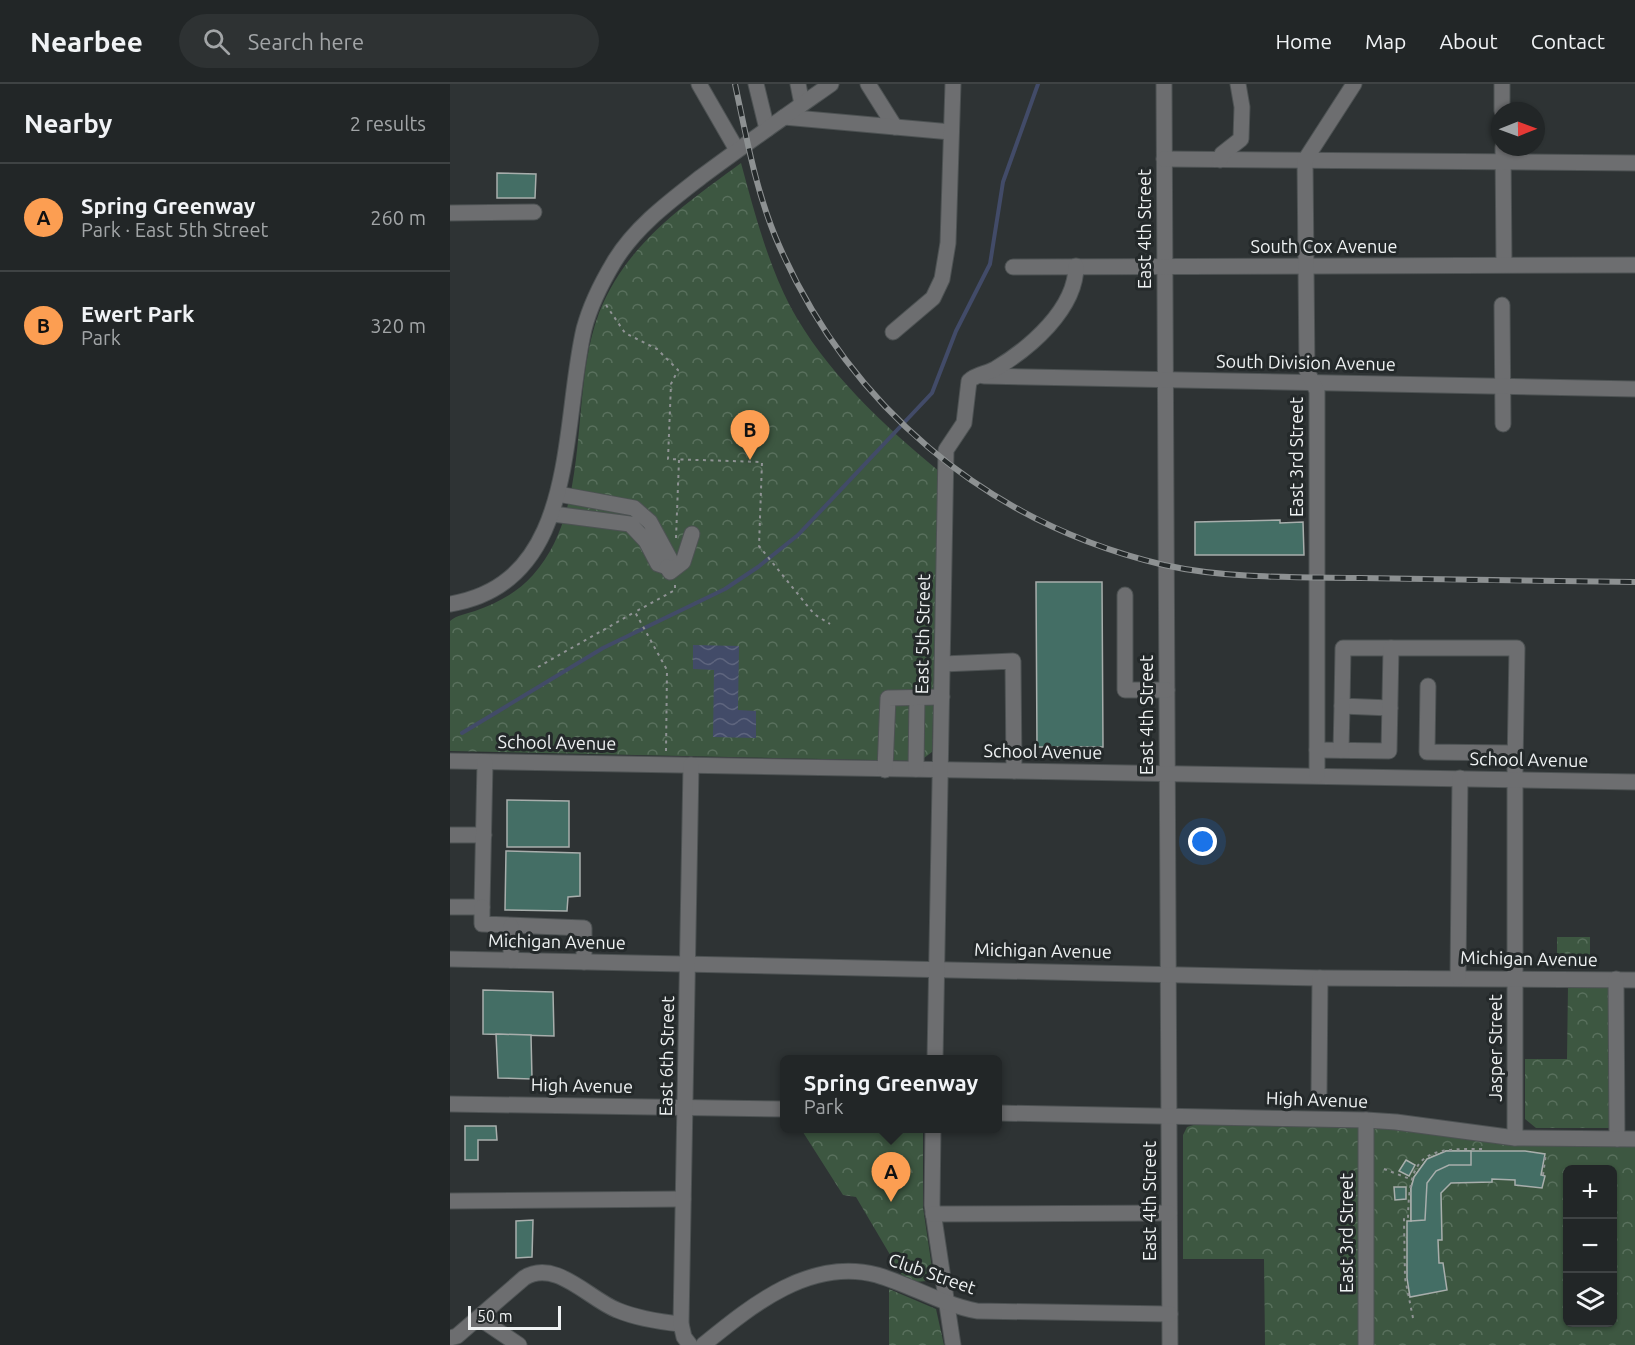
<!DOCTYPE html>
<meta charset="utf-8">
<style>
body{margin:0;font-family:Ubuntu,sans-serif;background:#2e3233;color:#f1f3f6}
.controls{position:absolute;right:18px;bottom:18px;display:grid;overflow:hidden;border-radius:9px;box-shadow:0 2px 4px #0004}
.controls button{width:54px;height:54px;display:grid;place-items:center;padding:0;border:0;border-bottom:2px solid #3f4344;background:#222627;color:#f1f3f6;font:30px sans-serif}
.compass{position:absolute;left:1041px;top:18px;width:54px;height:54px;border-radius:50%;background:#222627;box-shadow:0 2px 4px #0004;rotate:89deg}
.scale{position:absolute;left:18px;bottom:15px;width:93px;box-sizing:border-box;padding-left:6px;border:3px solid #eff2f3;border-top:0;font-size:16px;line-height:21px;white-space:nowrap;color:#eff2f3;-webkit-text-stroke:4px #24292a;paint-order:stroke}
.you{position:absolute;left:753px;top:758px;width:21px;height:21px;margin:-15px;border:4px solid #fff;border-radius:50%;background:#1a73e8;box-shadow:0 0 0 9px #1a73e833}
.badge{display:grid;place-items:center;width:39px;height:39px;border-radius:50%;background:#fc9e52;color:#111;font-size:20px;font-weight:700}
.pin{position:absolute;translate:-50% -50px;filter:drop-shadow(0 2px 3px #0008)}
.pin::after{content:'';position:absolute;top:32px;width:21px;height:18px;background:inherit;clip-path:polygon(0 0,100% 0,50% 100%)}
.popup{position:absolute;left:330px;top:971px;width:222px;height:78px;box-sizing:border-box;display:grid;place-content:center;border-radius:9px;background:#222627;filter:drop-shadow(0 2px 4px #0005);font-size:20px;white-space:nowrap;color:#a2a5a7}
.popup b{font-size:22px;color:#f1f3f6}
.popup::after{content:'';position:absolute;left:50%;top:100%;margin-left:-12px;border:12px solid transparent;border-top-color:#222627}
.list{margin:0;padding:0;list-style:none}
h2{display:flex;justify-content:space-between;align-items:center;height:78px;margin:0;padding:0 24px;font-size:26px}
h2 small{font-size:20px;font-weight:400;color:#a2a5a7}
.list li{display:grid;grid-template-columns:39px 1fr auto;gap:18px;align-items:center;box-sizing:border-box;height:108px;padding:0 24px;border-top:2px solid #3f4344}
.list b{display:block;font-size:22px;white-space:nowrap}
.list p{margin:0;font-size:20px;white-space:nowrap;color:#a2a5a7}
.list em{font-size:20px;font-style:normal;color:#a2a5a7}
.icon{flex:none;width:33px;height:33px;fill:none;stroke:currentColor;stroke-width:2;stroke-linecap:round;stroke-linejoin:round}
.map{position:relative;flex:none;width:1185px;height:1261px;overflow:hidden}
header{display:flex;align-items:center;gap:36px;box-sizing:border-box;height:84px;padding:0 30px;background:#222627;border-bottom:2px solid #3f4344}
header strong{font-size:28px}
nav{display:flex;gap:33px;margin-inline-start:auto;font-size:21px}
.search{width:420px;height:54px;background:#2e3233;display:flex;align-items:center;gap:15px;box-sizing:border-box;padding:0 21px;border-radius:33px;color:#a2a5a7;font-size:22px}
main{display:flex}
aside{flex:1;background:#222627}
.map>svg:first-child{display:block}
.park{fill:url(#park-crowns);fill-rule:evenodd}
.water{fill:url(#water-waves)}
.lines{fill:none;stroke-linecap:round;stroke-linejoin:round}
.stream{stroke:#424b68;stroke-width:4}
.building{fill:#446e65;stroke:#a8aeac;stroke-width:1.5}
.minor-casing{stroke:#4d5253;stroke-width:17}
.path{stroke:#8f9394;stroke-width:2;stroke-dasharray:3 4.5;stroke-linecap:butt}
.minor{stroke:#6d6e70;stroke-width:15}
.rail-casing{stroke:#8d9192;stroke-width:6}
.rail{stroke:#24292a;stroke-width:4;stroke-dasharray:11;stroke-linecap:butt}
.labels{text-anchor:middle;stroke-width:6;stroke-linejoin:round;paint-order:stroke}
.street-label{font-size:18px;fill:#eff2f3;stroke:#24292a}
</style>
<header>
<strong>Nearbee</strong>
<div class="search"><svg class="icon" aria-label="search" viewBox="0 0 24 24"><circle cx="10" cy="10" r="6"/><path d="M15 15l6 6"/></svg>Search here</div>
<nav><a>Home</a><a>Map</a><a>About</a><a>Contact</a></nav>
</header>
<main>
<aside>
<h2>Nearby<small>2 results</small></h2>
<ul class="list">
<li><span class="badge">A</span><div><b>Spring Greenway</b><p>Park · East 5th Street</p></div><em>260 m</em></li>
<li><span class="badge">B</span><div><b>Ewert Park</b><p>Park</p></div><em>320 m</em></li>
</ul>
</aside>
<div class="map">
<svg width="1185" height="1261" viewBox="0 0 1185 1261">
<defs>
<pattern id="park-crowns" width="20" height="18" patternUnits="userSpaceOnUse" patternTransform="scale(1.5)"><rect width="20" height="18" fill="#3d5741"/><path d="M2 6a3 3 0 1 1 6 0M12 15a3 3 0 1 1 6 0" fill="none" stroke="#59705d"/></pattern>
<pattern id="water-waves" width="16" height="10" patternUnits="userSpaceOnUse" patternTransform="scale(1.5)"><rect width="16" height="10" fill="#424b68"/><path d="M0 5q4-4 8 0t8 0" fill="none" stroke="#5e657e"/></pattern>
</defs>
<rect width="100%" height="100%" fill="#2e3334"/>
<g class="park">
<path d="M 291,79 C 304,127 317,177 340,222 C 375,287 433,341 490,388 L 482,668 L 470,677 L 0,667 L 0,537 C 7,531 16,530 25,527 C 47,519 67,509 83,491 C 144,422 118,311 149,229 C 176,160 234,121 291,79 Z"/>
<rect x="1107" y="853" width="33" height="23"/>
<path d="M 1118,902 L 1172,903 L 1172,1044 L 1086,1044 L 1075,1035 L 1075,975 L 1117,975 Z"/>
<path d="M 747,1040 L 898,1041 L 1185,1062 L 1185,1261 L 815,1261 L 814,1175 L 733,1175 L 733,1051 L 737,1043 ZM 1118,1086 L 1162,1086 L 1162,1238 L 1118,1238 Z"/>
<path d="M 351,1045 L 473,1045 L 473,1123 L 482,1184 L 477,1197 L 465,1198 L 452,1191 L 406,1113 L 393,1111 Z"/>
<path d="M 439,1205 L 486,1225 L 494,1261 L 439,1261 Z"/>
</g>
<path class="water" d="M 243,561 L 289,562 L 288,626 L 306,627 L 306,654 L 263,653 L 264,586 L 243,585 Z"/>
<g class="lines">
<path class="stream" d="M 12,649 L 153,564 L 275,505 L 308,483 L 348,451 L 482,309 L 506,247 L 540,180 L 553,98 L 588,0"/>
</g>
<g class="building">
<path d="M 47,89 L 86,90 L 85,114 L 47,114 Z"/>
<path d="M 830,436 L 830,439 L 853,438 L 854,471 L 745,471 L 745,438 Z"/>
<path d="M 586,498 L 652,498 L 653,663 L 587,663 Z"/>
<path d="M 57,716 L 119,717 L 119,763 L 57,763 Z"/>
<path d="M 56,767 L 130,769 L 130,812 L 118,813 L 117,827 L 55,826 Z"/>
<path d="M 33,906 L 103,908 L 104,952 L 33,950 Z"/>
<path d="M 46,950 L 81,951 L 82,995 L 48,994 Z"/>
<path d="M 15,1042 L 46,1042 L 47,1056 L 28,1056 L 28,1076 L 15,1076 Z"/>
<path d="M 996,1067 L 1075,1067 L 1095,1070 L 1091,1091 L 1095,1092 L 1092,1104 L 1065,1101 L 1065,1096 L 1042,1095 L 1042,1098 L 1001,1099 L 991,1109 L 992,1156 L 988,1156 L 989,1179 L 993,1179 L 997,1206 L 960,1213 L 957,1194 L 957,1137 L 961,1137 L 961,1104 L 964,1093 L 977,1075 Z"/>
<path d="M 996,1067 L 1021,1067 L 1021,1081 L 999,1081 L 986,1087 L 977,1099 L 975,1136 L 961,1137 L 961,1104 L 964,1093 L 977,1075 Z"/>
<path d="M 956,1076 L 965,1081 L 959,1092 L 949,1087 Z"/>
<path d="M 944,1103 L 956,1103 L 956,1115 L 945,1116 Z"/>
<path d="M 83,1136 L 82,1173 L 66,1174 L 66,1137 Z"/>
</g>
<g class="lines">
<g class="minor-casing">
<g id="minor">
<path d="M 249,0 L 287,66"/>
<path d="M 306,0 L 317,45"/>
<path d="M 348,0 L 352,20"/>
<path d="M 418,0 L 445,43"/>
<path d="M 714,0 L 720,1261"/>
<path d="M 1052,0 L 1052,27"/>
<path d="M 334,33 L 501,48"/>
<path d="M 1053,63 L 1054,180"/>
<path d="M 714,75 L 1185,79"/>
<path d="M 770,76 L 772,70 L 791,55 L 792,23 L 788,0"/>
<path d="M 0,129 L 84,128"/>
<path d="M 563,183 L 1185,181"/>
<path d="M 1052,221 L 1053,340"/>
<path d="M 443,248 L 483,214 L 492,195 L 498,159 L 503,0"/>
<path d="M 534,292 L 1185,305"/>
<path d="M 103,430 L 180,440 L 196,457 L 208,480 L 217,483 L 220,475 L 200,438 L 184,424 L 108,410"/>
<path d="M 217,483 L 220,488 L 233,478 L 242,450"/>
<path d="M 675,511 L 675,606 L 717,606"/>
<path d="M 0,520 C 129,499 111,343 134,245 C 140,222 152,198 164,178 C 185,143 219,118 251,93 C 294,61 337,31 381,0"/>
<path d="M 493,580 L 563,577 L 564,687"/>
<path d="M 978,602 L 977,668 L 1065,669"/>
<path d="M 940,624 L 892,622 L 893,564 L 941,564"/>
<path d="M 867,666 L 939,667 L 941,564 L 1067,564 L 1065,683 L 1065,1054"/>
<path d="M 891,666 L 892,622"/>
<path d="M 0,677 L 1185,698"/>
<path d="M 466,685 L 467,614"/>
<path d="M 435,686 L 438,614 L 492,613"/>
<path d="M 867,691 L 867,307 L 857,287 L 855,76 L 904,0"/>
<path d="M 0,751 L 34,751"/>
<path d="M 0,823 L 32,823 L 35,678"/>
<path d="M 32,823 L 32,840 L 134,844 L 134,878"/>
<path d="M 0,875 L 870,894 L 1185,896"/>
<path d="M 61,876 L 61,842"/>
<path d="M 1008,893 L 1010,694"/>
<path d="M 1166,895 L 1167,1055"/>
<path d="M 485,976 L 496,366 L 514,339 L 519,297 C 526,290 536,290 545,285 C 580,264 626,225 626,182"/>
<path d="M 869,1009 L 870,894"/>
<path d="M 0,1020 L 334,1025"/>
<path d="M 548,1029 L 916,1036 L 946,1038 L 1065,1054 L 1185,1055"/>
<path d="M 916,1036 L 916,1261"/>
<path d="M 483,1044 L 482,1121 L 503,1261"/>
<path d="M 0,1117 L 233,1115"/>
<path d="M 483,1130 L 719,1129"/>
<path d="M 29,1234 L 69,1261"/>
<path d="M 0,1254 L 7,1252 L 74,1194 C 105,1174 139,1215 167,1226 C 186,1234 211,1238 231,1240"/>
<path d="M 240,1261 L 234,1253 L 231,1240 L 241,681"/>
<path d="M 253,1261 C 301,1222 360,1173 427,1191 C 461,1201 491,1220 527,1227 L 720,1230"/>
</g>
</g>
<g class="path">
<path d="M 156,221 L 175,249 L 207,265 L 228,286 L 221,300 L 218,375 L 312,378 L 309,462 L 364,530 L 380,540"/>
<path d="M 226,454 L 229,376"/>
<path d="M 88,583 L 185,528"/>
<path d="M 216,667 L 217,586 L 185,528 L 225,506 L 225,499"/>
<path d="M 934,1085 L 960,1095"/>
<path d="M 1093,1091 L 1096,1069"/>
<path d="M 963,1234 L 955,1194 L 954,1134 L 958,1134 C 959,1068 975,1064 1036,1065"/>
</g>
<use href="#minor" class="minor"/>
<g class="rail-casing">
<path id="rail" d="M 285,0 C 296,51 305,103 325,152 C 395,320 536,439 714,481 C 778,495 846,493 911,494 C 1003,496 1094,497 1185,498"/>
</g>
<use href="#rail" class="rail"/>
</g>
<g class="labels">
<g class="street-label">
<text transform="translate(695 145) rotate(-90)" y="6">East 4th Street</text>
<text x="874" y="169">South Cox Avenue</text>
<text transform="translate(856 279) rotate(1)" y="6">South Division Avenue</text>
<text transform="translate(847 373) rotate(-90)" y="6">East 3rd Street</text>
<text transform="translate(473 550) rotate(-89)" y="6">East 5th Street</text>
<text transform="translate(697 631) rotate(-90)" y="6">East 4th Street</text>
<text transform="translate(107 659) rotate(1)" y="6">School Avenue</text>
<text transform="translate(593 668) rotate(1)" y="6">School Avenue</text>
<text transform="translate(1079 676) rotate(1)" y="6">School Avenue</text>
<text transform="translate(107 858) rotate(1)" y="6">Michigan Avenue</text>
<text transform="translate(593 867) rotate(1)" y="6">Michigan Avenue</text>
<text transform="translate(1079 875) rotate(1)" y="6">Michigan Avenue</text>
<text transform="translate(1046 964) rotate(-90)" y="6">Jasper Street</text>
<text transform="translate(217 972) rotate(-89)" y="6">East 6th Street</text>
<text transform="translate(132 1002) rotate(1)" y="6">High Avenue</text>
<text transform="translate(867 1016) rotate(2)" y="6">High Avenue</text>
<text transform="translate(700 1117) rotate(-90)" y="6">East 4th Street</text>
<text transform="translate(897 1149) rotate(-90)" y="6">East 3rd Street</text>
<text transform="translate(482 1190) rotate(19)" y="6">Club Street</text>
</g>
</g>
</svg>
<div class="controls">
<button>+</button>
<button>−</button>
<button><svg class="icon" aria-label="layers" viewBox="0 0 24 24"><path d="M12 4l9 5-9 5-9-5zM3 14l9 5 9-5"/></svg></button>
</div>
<svg class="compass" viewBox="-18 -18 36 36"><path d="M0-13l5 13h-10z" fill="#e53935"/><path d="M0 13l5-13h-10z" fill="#a2a5a7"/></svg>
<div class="scale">50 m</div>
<div class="you"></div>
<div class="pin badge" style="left:441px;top:1118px">A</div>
<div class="popup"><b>Spring Greenway</b>Park</div>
<div class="pin badge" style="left:300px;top:376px">B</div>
</div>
</main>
